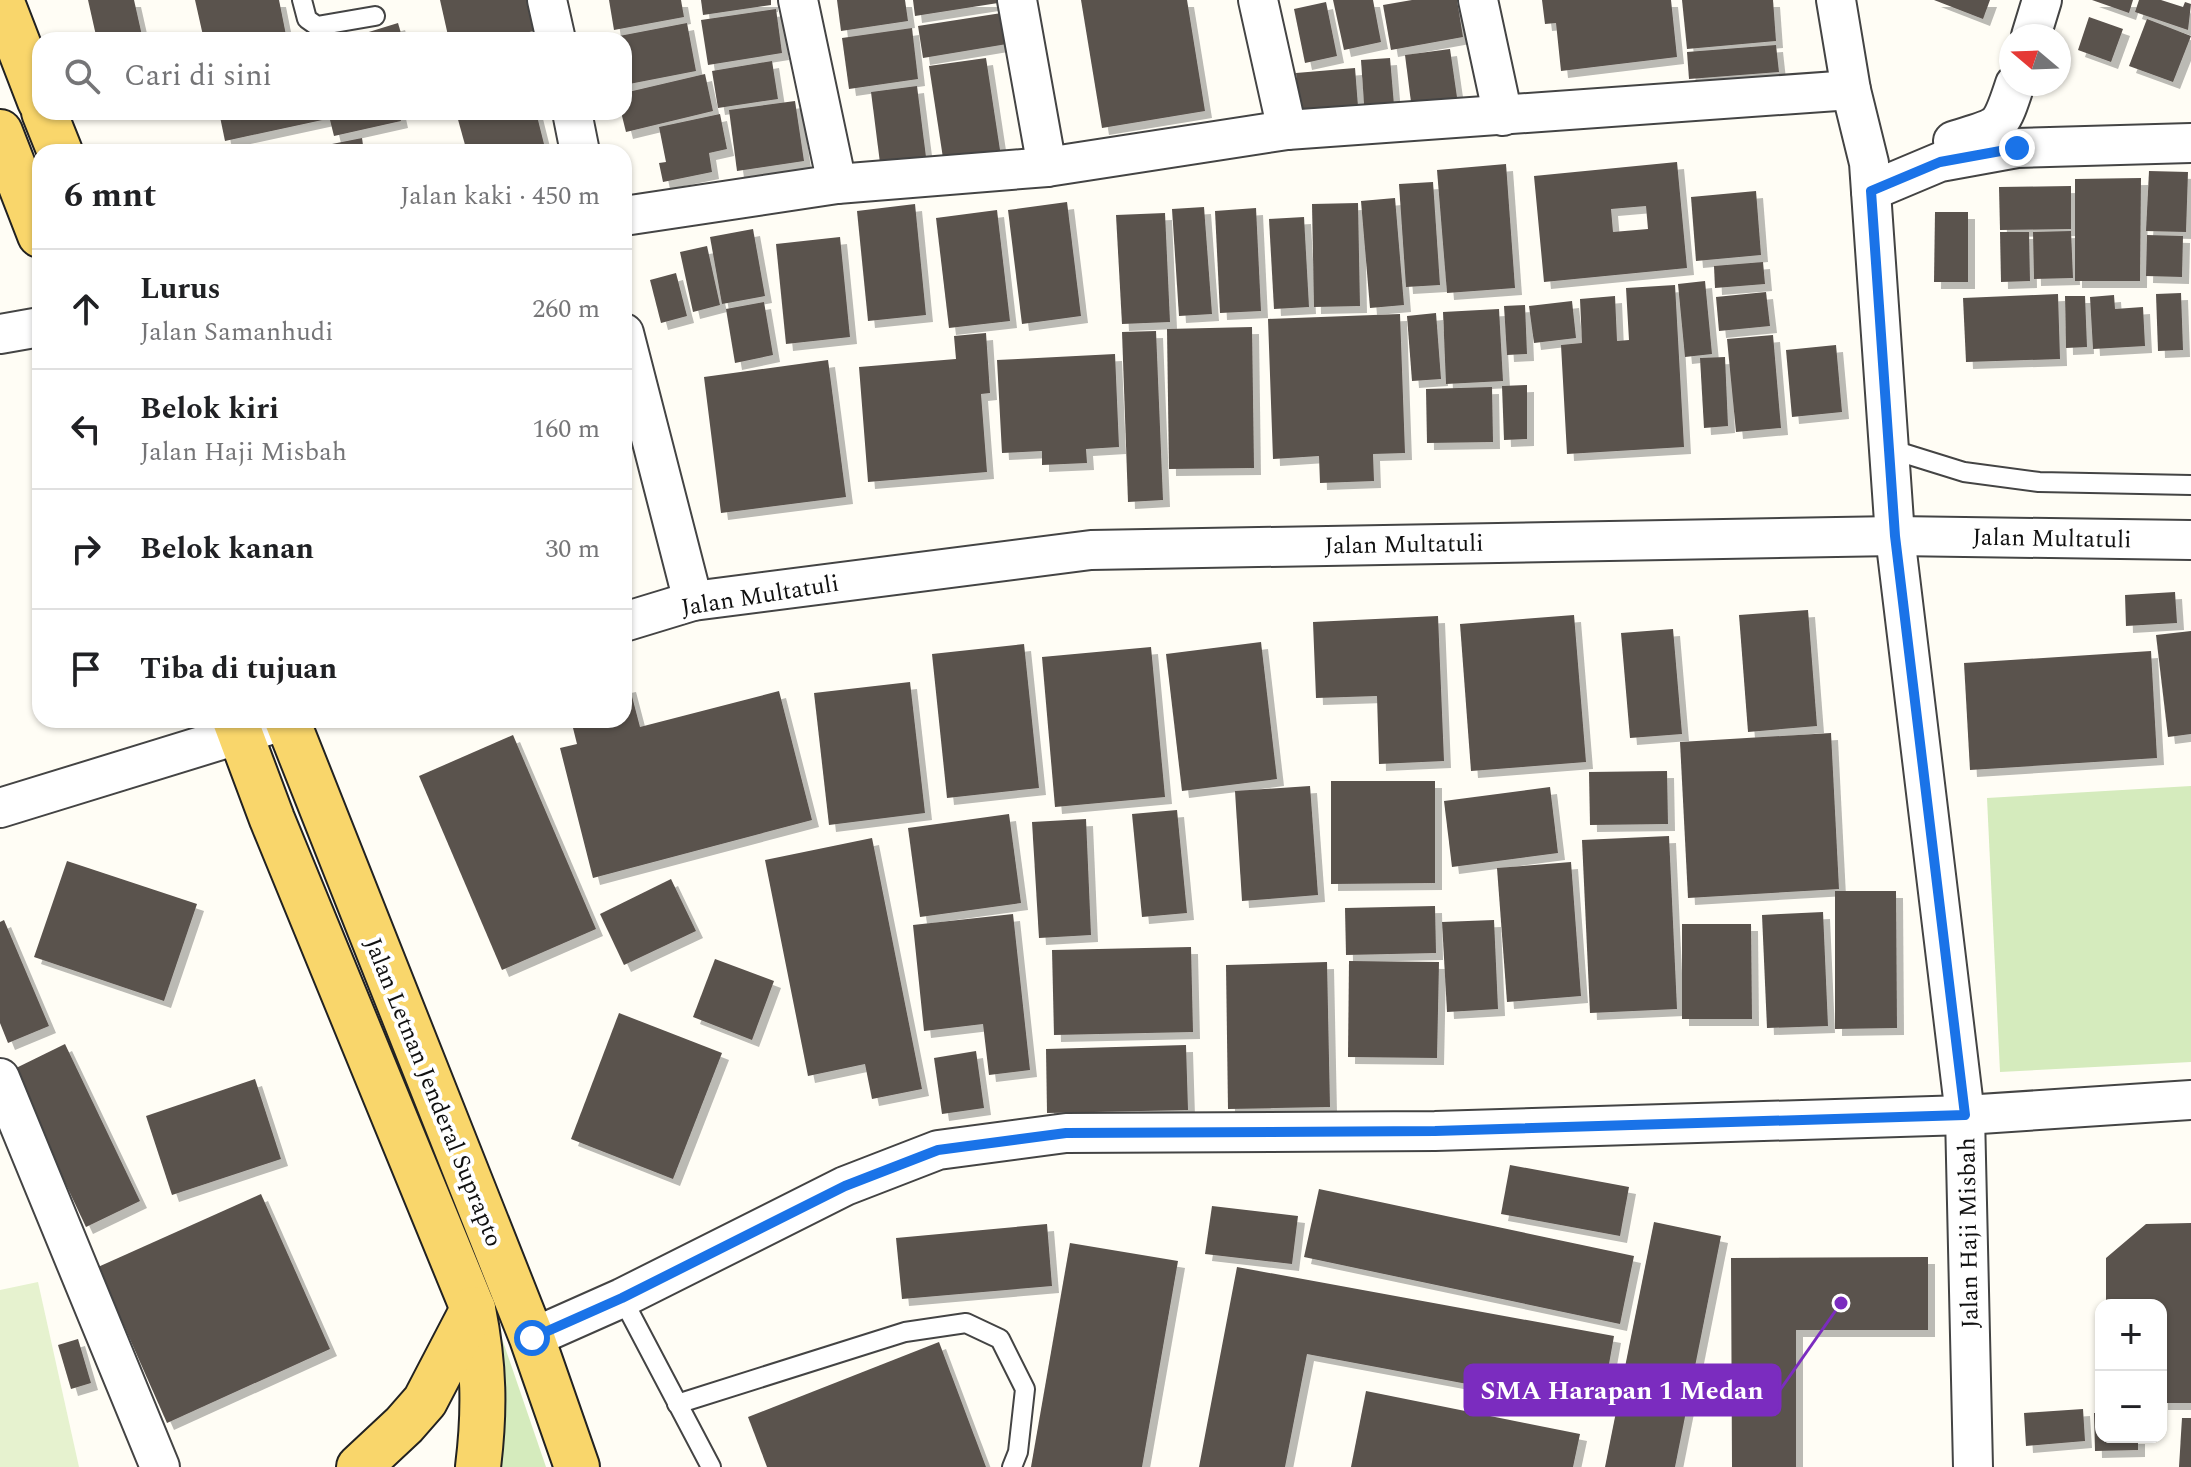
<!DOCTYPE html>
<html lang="id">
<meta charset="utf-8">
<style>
body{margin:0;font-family:Spectral,serif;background:#f6f6f6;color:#202124}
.controls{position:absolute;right:24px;bottom:24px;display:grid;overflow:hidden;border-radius:16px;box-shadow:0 2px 6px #0004}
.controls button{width:72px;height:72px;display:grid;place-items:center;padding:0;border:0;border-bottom:2px solid #e0e0e0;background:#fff;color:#202124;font:40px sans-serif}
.compass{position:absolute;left:1999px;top:24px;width:72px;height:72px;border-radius:50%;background:#fff;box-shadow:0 2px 6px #0004;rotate:289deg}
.stop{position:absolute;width:24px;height:24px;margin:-18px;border:6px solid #1a73e8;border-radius:50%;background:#fff}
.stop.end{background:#1a73e8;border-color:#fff;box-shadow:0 2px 8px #0008}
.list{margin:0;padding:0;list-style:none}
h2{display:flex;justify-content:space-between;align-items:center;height:104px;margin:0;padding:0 32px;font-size:34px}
h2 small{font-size:26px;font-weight:400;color:#757577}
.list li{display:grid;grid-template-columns:52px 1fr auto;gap:24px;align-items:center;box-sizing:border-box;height:120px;padding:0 32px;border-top:2px solid #e0e0e0}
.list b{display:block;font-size:30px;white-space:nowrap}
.list p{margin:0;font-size:26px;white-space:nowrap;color:#757577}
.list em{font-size:26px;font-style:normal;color:#757577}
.icon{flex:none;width:44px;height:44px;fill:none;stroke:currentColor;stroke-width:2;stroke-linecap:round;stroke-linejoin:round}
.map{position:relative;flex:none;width:2191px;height:1467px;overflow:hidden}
.search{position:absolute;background:#fff;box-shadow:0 2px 6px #0004;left:32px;top:32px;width:600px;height:88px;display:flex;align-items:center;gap:20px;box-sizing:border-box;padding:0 28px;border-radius:24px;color:#757577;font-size:30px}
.panel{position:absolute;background:#fff;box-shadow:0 2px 6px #0004;left:32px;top:144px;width:600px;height:584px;border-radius:24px}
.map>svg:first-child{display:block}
.green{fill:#d5ebbd}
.pitch{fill:#e6f2cf}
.building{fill:#5a524d;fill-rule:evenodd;filter:url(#shadow)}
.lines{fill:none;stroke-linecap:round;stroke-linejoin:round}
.lane-casing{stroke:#444;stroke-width:22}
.street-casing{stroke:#444;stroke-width:42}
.primary-casing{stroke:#222;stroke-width:48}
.lane{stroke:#fff;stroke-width:18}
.street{stroke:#fff;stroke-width:38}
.primary{stroke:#f9d66b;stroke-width:44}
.route{stroke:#1a73e8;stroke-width:10}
.labels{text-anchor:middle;stroke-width:8;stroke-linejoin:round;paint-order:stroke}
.street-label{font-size:24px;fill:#111;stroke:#fff}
.leader{fill:none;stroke:#7b2cbf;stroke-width:3}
.callout-dot{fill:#7b2cbf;stroke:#fff;stroke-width:3}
.callout{fill:#7b2cbf;stroke:#7b2cbf;stroke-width:3}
.callout-label{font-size:26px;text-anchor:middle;font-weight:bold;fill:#fff}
</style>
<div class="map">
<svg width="2191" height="1467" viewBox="0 0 2191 1467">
<defs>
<filter id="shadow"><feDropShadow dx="7" dy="7" stdDeviation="0" flood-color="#0004"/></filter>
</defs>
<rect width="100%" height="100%" fill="#fffdf5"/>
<g class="green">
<path d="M 2191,786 L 2191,1062 L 2000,1072 L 1987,798 Z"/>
<path d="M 496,1321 L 546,1467 L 493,1467 Z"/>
</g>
<path class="pitch" d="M 38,1282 L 79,1467 L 0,1467 L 0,1290 Z"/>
<g class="building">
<path d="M 88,0 L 134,0 L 143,40 L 97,40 Z"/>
<path d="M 195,0 L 279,0 L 287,40 L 204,40 Z"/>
<path d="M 440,0 L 531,0 L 538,30 L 495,40 L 449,40 Z"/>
<path d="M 609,0 L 681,0 L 684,17 L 614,30 Z"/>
<path d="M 701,0 L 771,0 L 771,5 L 703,15 Z"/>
<path d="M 837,0 L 905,0 L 908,21 L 841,31 Z"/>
<path d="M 913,0 L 998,0 L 998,3 L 915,16 Z"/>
<path d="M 1081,0 L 1187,0 L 1205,111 L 1102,128 Z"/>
<path d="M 1333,0 L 1373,0 L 1381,42 L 1344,50 Z"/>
<path d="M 1412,0 L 1457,0 L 1463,37 L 1391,50 L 1383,5 Z"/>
<path d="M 1542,0 L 1671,0 L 1677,57 L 1561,71 L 1556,23 L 1545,24 Z"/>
<path d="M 1682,0 L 1773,0 L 1776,41 L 1687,49 Z"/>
<path d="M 1934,0 L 1990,0 L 1983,19 Z"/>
<path d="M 2092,0 L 2133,0 L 2129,13 Z"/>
<path d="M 2139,0 L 2161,0 L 2183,7 L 2185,2 L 2191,4 L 2188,30 L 2135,12 Z"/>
<path d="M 1326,2 L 1337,56 L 1305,63 L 1294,9 Z"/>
<path d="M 776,9 L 782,53 L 708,65 L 701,20 Z"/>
<path d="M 1008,12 L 1013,43 L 923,58 L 918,26 Z"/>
<path d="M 2089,17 L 2123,29 L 2111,62 L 2078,50 Z"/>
<path d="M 2147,19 L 2191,36 L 2173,82 L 2129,66 Z"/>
<path d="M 398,23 L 403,40 L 346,40 L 346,39 Z"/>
<path d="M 687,23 L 696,71 L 624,85 L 624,40 L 615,40 L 614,37 Z"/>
<path d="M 912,28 L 918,79 L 849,89 L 842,38 Z"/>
<path d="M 1776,45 L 1779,72 L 1689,79 L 1687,52 Z"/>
<path d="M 1450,49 L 1458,104 L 1412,110 L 1405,55 Z"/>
<path d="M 986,58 L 1000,150 L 943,158 L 929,66 Z"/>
<path d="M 1390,58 L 1395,117 L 1365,119 L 1361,60 Z"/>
<path d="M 772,61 L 778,99 L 718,108 L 712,71 Z"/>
<path d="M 1355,68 L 1359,119 L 1301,124 L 1296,73 Z"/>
<path d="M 705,74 L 713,111 L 626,132 L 621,112 L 624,112 L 624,93 Z"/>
<path d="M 917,86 L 926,157 L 880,163 L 871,92 Z"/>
<path d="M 795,101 L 804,161 L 737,171 L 729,110 Z"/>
<path d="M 219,112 L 325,112 L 327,119 L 225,141 Z"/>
<path d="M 328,112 L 399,112 L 401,121 L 334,136 Z"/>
<path d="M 472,112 L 536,112 L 546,152 L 467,152 L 457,116 Z"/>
<path d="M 720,114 L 727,149 L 709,153 L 712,172 L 663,182 L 659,163 L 666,162 L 659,127 Z"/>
<path d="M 362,138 L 364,152 L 328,152 L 327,145 Z"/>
<path d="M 1677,162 L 1687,268 L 1544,282 L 1534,176 ZM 1646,206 L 1648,229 L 1613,232 L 1611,209 Z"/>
<path d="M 1506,164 L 1515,288 L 1447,293 L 1437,170 Z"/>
<path d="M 2149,171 L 2188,172 L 2186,232 L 2146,231 Z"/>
<path d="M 2141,178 L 2140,281 L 2075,281 L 2075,179 Z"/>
<path d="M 1433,182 L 1440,285 L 1406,287 L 1399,184 Z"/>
<path d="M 2071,186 L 2071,229 L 2000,230 L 1999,187 Z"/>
<path d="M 1756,191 L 1761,255 L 1696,261 L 1691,197 Z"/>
<path d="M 1395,198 L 1404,305 L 1370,308 L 1361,201 Z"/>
<path d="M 1067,202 L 1081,316 L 1022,324 L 1008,210 Z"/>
<path d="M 1358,203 L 1360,306 L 1314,307 L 1312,204 Z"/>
<path d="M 915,204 L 926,315 L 868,321 L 857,211 Z"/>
<path d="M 1204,207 L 1212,314 L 1179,316 L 1172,209 Z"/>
<path d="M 1256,208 L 1261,311 L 1220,313 L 1215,211 Z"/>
<path d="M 997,210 L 1010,321 L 949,328 L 936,218 Z"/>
<path d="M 1935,212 L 1968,212 L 1968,282 L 1934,282 Z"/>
<path d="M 1165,213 L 1170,322 L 1122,324 L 1116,215 Z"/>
<path d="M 1304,217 L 1309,307 L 1274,309 L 1269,219 Z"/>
<path d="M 753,229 L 765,296 L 722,304 L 710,237 Z"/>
<path d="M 2071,231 L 2073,278 L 2034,279 L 2033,232 Z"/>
<path d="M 2000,232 L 2029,232 L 2030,281 L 2001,282 Z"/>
<path d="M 2147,235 L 2183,236 L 2182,277 L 2146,276 Z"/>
<path d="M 840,237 L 850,337 L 786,344 L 776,244 Z"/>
<path d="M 707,246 L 720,305 L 693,312 L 680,252 Z"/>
<path d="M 1763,262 L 1765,284 L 1715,288 L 1714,266 Z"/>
<path d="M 676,273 L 687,316 L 661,323 L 650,280 Z"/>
<path d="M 1705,281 L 1712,354 L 1685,357 L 1678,284 Z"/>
<path d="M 1675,285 L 1684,447 L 1567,454 L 1561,345 L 1582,343 L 1580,299 L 1615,296 L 1617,341 L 1629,340 L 1626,288 Z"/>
<path d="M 1766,292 L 1770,326 L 1719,331 L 1716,297 Z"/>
<path d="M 2181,293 L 2183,350 L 2158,351 L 2156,294 Z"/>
<path d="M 2058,294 L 2060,359 L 1966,362 L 1963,298 Z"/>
<path d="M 2114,295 L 2115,309 L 2143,307 L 2145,346 L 2093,349 L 2090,297 Z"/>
<path d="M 2065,296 L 2085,296 L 2087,347 L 2066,348 Z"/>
<path d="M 1572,301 L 1576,338 L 1534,343 L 1529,306 Z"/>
<path d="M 764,302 L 773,355 L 735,363 L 726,309 Z"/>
<path d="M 1525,305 L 1527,354 L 1507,355 L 1504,306 Z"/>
<path d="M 1499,309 L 1503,381 L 1446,384 L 1443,312 Z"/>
<path d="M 1436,313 L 1441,379 L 1412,381 L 1407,316 Z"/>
<path d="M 1400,314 L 1405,453 L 1373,454 L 1374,481 L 1320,483 L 1319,456 L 1273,459 L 1268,319 Z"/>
<path d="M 1252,327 L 1254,468 L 1169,469 L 1167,329 Z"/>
<path d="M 1156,331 L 1163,500 L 1128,502 L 1122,332 Z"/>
<path d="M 986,333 L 990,393 L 981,394 L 987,472 L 868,482 L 859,367 L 956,359 L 954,336 Z"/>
<path d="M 1773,335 L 1781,428 L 1736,432 L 1727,339 Z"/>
<path d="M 1836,345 L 1842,412 L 1792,417 L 1786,350 Z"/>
<path d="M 1115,354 L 1119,447 L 1086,449 L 1087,463 L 1042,465 L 1042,451 L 1002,453 L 997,360 Z"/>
<path d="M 1725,357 L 1728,426 L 1704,428 L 1700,358 Z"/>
<path d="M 828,360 L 846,497 L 721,513 L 704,377 Z"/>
<path d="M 1527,385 L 1527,439 L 1504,440 L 1502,386 Z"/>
<path d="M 1492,387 L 1493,442 L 1427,443 L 1426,389 Z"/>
<path d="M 2175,592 L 2177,623 L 2126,626 L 2125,595 Z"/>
<path d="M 1808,610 L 1817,726 L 1748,732 L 1739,615 Z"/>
<path d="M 1574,615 L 1586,762 L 1471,771 L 1460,624 Z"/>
<path d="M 1438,616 L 1444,761 L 1379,764 L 1377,696 L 1316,698 L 1313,622 Z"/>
<path d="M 1673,629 L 1682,734 L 1630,738 L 1621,633 Z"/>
<path d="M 2191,631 L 2191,734 L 2168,737 L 2156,635 Z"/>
<path d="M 1261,642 L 1277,779 L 1182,791 L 1166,654 Z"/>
<path d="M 1024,644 L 1039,788 L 947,798 L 932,654 Z"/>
<path d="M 1151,647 L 1165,797 L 1055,807 L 1042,657 Z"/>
<path d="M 2151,651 L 2157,758 L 1970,770 L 1964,663 Z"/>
<path d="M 910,682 L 925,813 L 829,825 L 814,693 Z"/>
<path d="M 629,685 L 640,727 L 779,691 L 812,820 L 593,878 L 560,748 L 577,744 L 571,720 L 624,720 L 624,686 Z"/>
<path d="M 1831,733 L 1839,889 L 1688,898 L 1680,742 Z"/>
<path d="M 513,735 L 596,929 L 502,970 L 419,776 Z"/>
<path d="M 1667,771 L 1668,824 L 1590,825 L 1589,772 Z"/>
<path d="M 1331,781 L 1435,781 L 1435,883 L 1331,884 Z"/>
<path d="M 1310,786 L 1318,895 L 1242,901 L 1235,791 Z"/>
<path d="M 1550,787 L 1558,853 L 1452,867 L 1444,801 Z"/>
<path d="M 1177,810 L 1187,913 L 1142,917 L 1132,814 Z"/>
<path d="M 1009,814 L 1021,903 L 920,917 L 908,828 Z"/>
<path d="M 1086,819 L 1091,935 L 1039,938 L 1032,822 Z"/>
<path d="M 1669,836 L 1677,1009 L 1590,1013 L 1582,840 Z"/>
<path d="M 872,838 L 922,1089 L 872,1099 L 865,1064 L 808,1076 L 765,860 Z"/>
<path d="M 67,861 L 197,904 L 164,1001 L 34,957 Z"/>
<path d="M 1571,862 L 1581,996 L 1507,1002 L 1497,868 Z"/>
<path d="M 671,879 L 696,931 L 624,965 L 600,914 Z"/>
<path d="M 1835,891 L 1896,891 L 1897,1028 L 1835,1029 Z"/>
<path d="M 1435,906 L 1436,953 L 1346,955 L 1345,908 Z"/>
<path d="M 1823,912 L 1828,1026 L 1767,1028 L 1762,915 Z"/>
<path d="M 1013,914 L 1030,1070 L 989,1075 L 983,1024 L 924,1031 L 913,925 Z"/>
<path d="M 4,920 L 49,1026 L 8,1043 L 0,1023 L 0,922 Z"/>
<path d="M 1494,920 L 1498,1009 L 1447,1012 L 1442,922 Z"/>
<path d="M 1682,924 L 1751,924 L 1752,1019 L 1682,1019 Z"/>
<path d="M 1191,947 L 1193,1032 L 1054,1035 L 1052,950 Z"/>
<path d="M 715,959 L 774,981 L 752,1040 L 693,1017 Z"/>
<path d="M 1349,961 L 1439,962 L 1437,1058 L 1348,1057 Z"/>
<path d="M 1327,962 L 1330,1107 L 1228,1109 L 1226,965 Z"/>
<path d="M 619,1013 L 722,1053 L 673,1179 L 571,1139 Z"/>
<path d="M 65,1044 L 140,1201 L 86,1227 L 12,1070 Z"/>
<path d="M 1186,1045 L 1188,1110 L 1047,1113 L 1046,1049 Z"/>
<path d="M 976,1051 L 984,1108 L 942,1114 L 934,1058 Z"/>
<path d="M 255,1079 L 281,1159 L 172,1195 L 146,1116 Z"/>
<path d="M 1510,1165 L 1629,1187 L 1620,1236 L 1501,1214 Z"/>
<path d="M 1319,1189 L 1634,1256 L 1620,1324 L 1304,1257 Z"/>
<path d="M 261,1194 L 330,1349 L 167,1423 L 98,1267 Z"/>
<path d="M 1212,1206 L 1298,1216 L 1292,1264 L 1205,1254 Z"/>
<path d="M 1654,1222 L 1721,1236 L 1675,1467 L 1605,1467 Z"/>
<path d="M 2191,1223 L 2191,1403 L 2161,1403 L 2161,1305 L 2106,1305 L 2106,1258 L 2146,1224 Z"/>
<path d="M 1047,1224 L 1052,1286 L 902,1299 L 896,1238 Z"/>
<path d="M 1070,1243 L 1178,1261 L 1142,1467 L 1031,1467 Z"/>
<path d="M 1928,1257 L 1928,1330 L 1796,1330 L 1796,1467 L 1732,1467 L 1731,1258 Z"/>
<path d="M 1237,1267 L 1614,1336 L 1601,1409 L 1307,1354 L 1285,1467 L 1199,1467 Z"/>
<path d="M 78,1339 L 91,1383 L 71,1389 L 58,1345 Z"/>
<path d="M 939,1342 L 986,1467 L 767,1467 L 748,1417 Z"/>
<path d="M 1366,1391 L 1580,1434 L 1573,1467 L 1351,1467 Z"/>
<path d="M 2083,1409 L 2085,1441 L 2026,1446 L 2024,1413 Z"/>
<path d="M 2094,1413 L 2101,1413 L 2101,1437 L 2138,1437 L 2138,1450 L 2095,1451 Z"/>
<path d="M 2182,1418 L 2191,1418 L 2191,1467 L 2179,1467 Z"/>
</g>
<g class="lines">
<g class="lane-casing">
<g id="lane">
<path d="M 302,0 L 307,19 L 317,26 L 375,16"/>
<path d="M 1890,449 L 1964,472 L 2039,482 L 2191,485"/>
<path d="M 622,1298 L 711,1467"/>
<path d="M 677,1404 L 905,1332 L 966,1323 L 1000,1339 L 1025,1389 L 1018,1452 L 1012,1467"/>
</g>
</g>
<g class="street-casing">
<g id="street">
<path d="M 547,0 L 556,40"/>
<path d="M 798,0 L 837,184"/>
<path d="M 1017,0 L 1047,167"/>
<path d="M 1258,0 L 1287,130"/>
<path d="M 1478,0 L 1503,116"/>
<path d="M 1836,0 L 1851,90 L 1869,163 L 1895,536 L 1965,1115 L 1973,1467"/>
<path d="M 2031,36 L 2042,0"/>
<path d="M 572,112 L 580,152"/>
<path d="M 1953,141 C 2001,125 1999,133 2015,84"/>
<path d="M 1871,191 L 1940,162 L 2017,148 L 2191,143"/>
<path d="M 624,216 L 837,184 L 1047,167 L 1287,130 L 1851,90"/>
<path d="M 624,333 L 693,601"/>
<path d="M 0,334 L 40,327"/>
<path d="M 624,622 L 693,601 L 1091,550 L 1895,536 L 2191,540"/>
<path d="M 0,808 L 286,720"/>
<path d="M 0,1078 L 160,1467"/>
<path d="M 532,1338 L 622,1298 L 845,1186 L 938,1150 L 1066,1133 L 1435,1131 L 1965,1115 L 2191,1100"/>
</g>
</g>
<g class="primary-casing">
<g id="primary">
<path d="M 1,0 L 40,101"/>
<path d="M 44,112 L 60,152"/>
<path d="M 0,132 L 40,235"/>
<path d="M 235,720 L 272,819 L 473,1309 C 484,1365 485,1410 478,1467"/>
<path d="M 287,720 L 532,1338 L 577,1467"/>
<path d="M 359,1467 L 404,1425 L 425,1401 L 473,1309"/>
</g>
</g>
<use href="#lane" class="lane"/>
<use href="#street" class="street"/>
<use href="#primary" class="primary"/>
</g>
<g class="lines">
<path class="route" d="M 532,1338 L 622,1298 L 845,1186 L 938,1150 L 1066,1133 L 1435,1131 L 1965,1115 L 1895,536 L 1871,191 L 1940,162 L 2017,148"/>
</g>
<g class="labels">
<g class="street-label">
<text transform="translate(2052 538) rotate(1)" y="8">Jalan Multatuli</text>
<text transform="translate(1404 544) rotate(-1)" y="8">Jalan Multatuli</text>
<text transform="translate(760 595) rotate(-9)" y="8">Jalan Multatuli</text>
<text transform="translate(434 1092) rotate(68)" y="8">Jalan Letnan Jenderal Suprapto</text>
<text transform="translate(1968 1233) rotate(-91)" y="8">Jalan Haji Misbah</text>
</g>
</g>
<path class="leader" d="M1841 1303L1780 1390"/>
<circle class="callout-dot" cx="1841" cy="1303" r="8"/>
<rect class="callout" x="1465" y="1365" width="315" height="50" rx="8"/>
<g class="callout-label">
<text x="1622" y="1399">SMA Harapan 1 Medan</text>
</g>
</svg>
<div class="controls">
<button>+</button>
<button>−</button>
</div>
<svg class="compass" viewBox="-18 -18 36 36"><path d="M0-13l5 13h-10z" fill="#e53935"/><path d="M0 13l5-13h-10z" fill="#757577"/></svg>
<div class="stop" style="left:532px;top:1338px"></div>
<div class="stop end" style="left:2017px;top:148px"></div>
<div class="search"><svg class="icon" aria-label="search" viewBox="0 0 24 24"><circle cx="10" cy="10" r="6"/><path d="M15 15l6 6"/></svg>Cari di sini</div>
<section class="panel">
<h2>6 mnt<small>Jalan kaki · 450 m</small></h2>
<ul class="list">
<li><svg class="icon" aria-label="ahead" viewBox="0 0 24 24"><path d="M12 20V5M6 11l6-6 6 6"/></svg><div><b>Lurus</b><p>Jalan Samanhudi</p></div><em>260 m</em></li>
<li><svg class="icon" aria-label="left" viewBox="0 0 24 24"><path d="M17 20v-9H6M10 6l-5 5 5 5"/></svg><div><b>Belok kiri</b><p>Jalan Haji Misbah</p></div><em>160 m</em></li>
<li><svg class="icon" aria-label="right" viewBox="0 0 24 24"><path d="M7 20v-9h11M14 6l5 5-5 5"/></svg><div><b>Belok kanan</b></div><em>30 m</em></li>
<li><svg class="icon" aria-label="arrive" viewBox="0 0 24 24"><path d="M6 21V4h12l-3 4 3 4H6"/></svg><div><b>Tiba di tujuan</b></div></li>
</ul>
</section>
</div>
